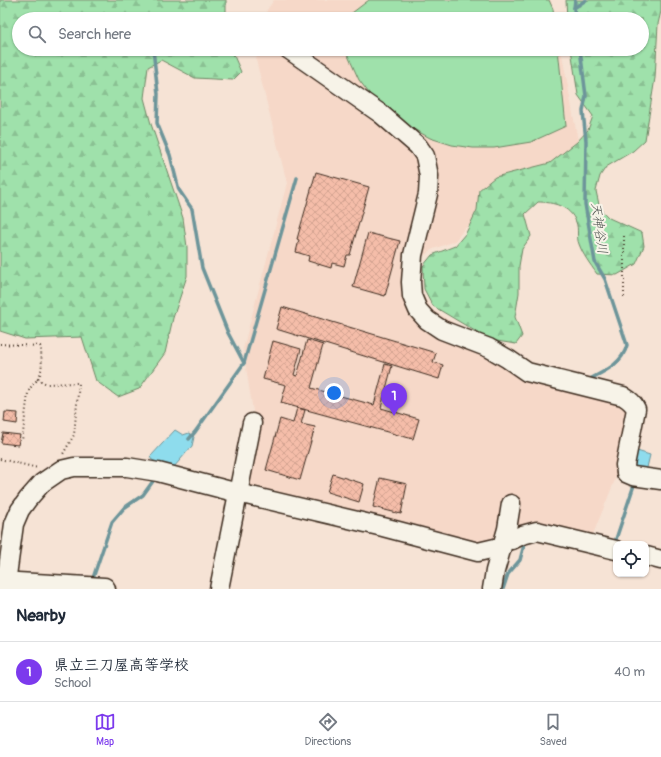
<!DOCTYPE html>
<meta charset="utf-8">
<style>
body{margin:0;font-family:Pangolin,"Klee One",sans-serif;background:#f6f6f7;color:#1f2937}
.controls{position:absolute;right:12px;bottom:12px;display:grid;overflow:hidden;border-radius:8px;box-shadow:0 1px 3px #0004}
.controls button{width:36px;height:36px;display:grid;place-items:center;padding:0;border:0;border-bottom:1px solid #e0e1e3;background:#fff;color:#1f2937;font:20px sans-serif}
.you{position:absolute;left:334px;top:393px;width:14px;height:14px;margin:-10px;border:3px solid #fff;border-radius:50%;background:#1a73e8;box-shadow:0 0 0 6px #1a73e833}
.badge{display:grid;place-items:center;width:26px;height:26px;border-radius:50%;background:#7c3aed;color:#fff;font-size:13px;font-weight:700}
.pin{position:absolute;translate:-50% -33px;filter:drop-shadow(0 1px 2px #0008)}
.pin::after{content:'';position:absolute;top:21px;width:14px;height:12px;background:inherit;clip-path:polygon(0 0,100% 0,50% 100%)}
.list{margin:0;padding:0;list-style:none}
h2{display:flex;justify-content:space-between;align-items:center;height:52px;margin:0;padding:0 16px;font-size:17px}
h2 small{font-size:13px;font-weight:400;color:#747a83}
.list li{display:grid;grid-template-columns:26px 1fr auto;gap:12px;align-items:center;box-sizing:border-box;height:60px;padding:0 16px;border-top:1px solid #e0e1e3}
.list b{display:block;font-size:15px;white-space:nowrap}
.list p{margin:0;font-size:13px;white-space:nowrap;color:#747a83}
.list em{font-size:13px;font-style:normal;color:#747a83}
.icon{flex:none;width:22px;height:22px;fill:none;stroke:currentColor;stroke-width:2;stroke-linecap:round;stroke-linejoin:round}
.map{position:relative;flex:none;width:661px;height:589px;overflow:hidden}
.search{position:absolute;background:#fff;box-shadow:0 1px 3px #0004;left:12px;right:12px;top:12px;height:44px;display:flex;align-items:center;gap:10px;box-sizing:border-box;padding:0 14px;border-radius:22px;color:#747a83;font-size:15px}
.sheet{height:112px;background:#fff}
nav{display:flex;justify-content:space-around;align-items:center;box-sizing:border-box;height:56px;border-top:1px solid #e0e1e3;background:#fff;font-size:11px;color:#747a83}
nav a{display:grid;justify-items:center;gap:2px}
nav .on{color:#7c3aed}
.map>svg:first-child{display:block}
.built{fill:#f6d8c8}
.green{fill:#9fe1ab;stroke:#6d8664}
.forest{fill:url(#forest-firs);stroke:#6d8664}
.water{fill:#8edced;stroke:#6d959a}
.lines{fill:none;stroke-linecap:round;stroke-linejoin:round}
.stream{stroke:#6d959a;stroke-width:3.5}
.building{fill:url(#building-cross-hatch);stroke:#3b2a1e}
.minor-casing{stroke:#3b2a1e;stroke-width:21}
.major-casing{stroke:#3b2a1e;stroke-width:25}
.path{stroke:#3b2a1e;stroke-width:2;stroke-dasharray:1 3;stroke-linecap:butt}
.minor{stroke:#f7f3e8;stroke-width:18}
.major{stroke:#f7f3e8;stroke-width:22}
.labels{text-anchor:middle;stroke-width:4;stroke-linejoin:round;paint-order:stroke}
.water-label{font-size:13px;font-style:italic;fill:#505652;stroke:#f7f3e8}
</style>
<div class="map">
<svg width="661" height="589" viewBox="0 0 661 589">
<defs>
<pattern id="forest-firs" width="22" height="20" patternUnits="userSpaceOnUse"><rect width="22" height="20" fill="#9fe1ab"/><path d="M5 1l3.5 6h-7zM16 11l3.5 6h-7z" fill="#8ac193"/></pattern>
<pattern id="building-cross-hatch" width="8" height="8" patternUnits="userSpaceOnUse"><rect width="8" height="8" fill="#f5bda9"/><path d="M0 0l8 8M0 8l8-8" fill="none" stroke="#d3a391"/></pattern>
</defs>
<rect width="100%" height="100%" fill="#f6e3d5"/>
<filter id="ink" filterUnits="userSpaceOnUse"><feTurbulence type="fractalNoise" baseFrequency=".025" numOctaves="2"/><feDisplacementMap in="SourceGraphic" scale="8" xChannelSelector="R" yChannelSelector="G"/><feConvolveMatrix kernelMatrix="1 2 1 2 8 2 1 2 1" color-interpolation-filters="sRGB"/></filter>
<g filter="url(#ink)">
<g class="built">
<path d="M 274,0 L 551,0 L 555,19 L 265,19 L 267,10 Z"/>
<path d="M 258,49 L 561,49 L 580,152 L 464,229 L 455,241 L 431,250 L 423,257 L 419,273 L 421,292 L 432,310 L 470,333 L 506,346 L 523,378 L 621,401 L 631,411 L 615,480 L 591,539 L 533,523 L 517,529 L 484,546 L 243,489 L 256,430 L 243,349 L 287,183 L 256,60 Z"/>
</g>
<g class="green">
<path d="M 369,0 L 549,0 L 553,9 L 554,19 L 344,19 Z"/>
<path d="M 345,49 L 558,49 L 566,126 L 531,142 L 494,148 L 473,148 L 452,145 L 430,138 L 408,126 L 372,97 L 359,80 Z"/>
</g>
<g class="forest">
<path d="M 0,0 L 226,0 L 226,19 L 19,19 L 19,49 L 231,49 L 241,72 L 233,80 L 195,78 L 161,60 L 148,67 L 144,98 L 151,124 L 183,218 L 187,247 L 187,276 L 173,318 L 165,353 L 139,389 L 118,397 L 96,381 L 82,337 L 25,339 L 0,331 Z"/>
<path d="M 566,0 L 661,0 L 661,11 L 658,24 L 655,78 L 645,140 L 633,151 L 606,167 L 600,176 L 596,191 L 600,209 L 609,218 L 642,233 L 644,246 L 636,264 L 617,275 L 597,274 C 590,264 583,255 579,244 C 576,237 579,229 576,222 C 570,206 553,202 538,202 L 525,214 L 531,236 L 522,249 L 519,266 L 519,293 L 515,317 L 522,336 L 516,344 L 490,340 L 433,306 L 424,289 L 423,266 L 432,255 L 455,246 L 466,233 L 477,210 L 479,190 L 495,177 L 550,163 L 577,142 L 588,130 L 593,116 L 578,95 L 571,49 L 642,49 L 642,19 L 567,19 Z"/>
</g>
<g class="water">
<path d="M 175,430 L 183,435 L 189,433 L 194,437 L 192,446 L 174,467 L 166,468 L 158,462 L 152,460 L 150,457 Z"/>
<path d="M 637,451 L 650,455 L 645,476 L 631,472 Z"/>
</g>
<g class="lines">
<g class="stream">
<path d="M 575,0 L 574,8 L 575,19"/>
<path d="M 574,8 L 586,0"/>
<path d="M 153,49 L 158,94 L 157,123 L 170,155 L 179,190 L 192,209 L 202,268 L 228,333 L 244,363"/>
<path d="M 580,49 L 586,96 L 583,111 L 586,141 L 585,204 L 595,262 L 605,279 L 627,345 C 622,365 603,372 586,381"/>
<path d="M 189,439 L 195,432 L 244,363 L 297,178"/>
<path d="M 614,545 L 635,482"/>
<path d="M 91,580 L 93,578 L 112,522 L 124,508 L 143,495 L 156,477"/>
<path d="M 503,589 L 508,574 L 520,560 L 524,545"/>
</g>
</g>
<g class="building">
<path d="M 316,172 L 369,187 L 350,255 L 347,255 L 344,266 L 332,263 L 331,268 L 308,261 L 309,256 L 296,252 L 299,240 L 297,239 Z"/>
<path d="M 368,233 L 400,241 L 385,296 L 353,287 Z"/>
<path d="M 282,307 L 436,353 L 433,362 L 443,365 L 439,379 L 276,329 Z"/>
<path d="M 307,340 L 323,345 L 311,388 L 374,405 L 385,364 L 392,366 L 381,408 L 419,419 L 413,439 L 281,403 L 286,385 L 263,379 L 273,341 L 301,349 L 294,375 L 297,376 Z"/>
<path d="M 297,408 L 305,410 L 301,424 L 315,427 L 300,480 L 266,470 L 280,419 L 293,423 Z"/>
<path d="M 5,412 L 18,413 L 17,424 L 4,422 Z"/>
<path d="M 3,433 L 20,435 L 18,445 L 1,443 Z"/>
<path d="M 333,474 L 364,484 L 359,502 L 327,492 Z"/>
<path d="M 380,478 L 407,484 L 401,514 L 373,507 Z"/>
</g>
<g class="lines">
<g class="minor-casing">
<g id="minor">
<path d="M 288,49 L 381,114 L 418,146 L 425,156 L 429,176 L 428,194 L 413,255 L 411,282 L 412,296 L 418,310 L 427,320 L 442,330 L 489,348 L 508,359 L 527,372 L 623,396 C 629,400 633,402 636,409 L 625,465 L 626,473 L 633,476 L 661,480"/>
<path d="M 512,540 L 522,535 L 537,531 L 616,550"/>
<path d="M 646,556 L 661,560"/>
<path d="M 6,583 L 14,524 L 20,510 L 28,499 L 42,483 L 61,470 L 74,467 L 127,467 L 158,472 L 238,493 L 383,527 L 478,552 L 495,548"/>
<path d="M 219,589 L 252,423"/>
<path d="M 492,589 L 495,571 L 507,529 L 511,504"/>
</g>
</g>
<g class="major-casing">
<path id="major" d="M 0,583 L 104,589"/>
</g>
<g class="path">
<path d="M 624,236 L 624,299"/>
<path d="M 0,344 L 40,346 L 41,348 C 41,358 44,371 37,380 C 33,385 30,387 28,393 L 22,441"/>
<path d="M 37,379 L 47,384 L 79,383 L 74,435 L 63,454"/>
<path d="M 0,459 L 38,468"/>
</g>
<use href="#minor" class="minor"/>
<use href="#major" class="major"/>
</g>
</g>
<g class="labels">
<g class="water-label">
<text transform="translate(600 228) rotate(82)" y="5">天神谷川</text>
</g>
</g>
</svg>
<div class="controls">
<button><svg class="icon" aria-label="locate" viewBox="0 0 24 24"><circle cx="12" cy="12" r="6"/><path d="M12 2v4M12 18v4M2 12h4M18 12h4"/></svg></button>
</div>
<div class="you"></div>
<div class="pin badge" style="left:394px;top:416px">1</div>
<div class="search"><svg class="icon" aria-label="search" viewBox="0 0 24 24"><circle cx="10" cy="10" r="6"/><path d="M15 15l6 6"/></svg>Search here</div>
</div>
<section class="sheet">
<h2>Nearby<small></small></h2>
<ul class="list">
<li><span class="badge">1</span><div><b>県立三刀屋高等学校</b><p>School</p></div><em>40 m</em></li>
</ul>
</section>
<nav>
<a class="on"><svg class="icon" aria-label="map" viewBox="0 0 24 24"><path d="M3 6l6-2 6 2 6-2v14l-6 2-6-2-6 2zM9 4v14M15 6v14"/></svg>Map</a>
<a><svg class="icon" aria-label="directions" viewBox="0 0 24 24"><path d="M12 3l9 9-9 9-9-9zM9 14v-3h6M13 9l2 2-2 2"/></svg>Directions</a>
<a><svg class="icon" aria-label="saved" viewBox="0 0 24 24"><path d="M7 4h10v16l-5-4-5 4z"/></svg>Saved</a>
</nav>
